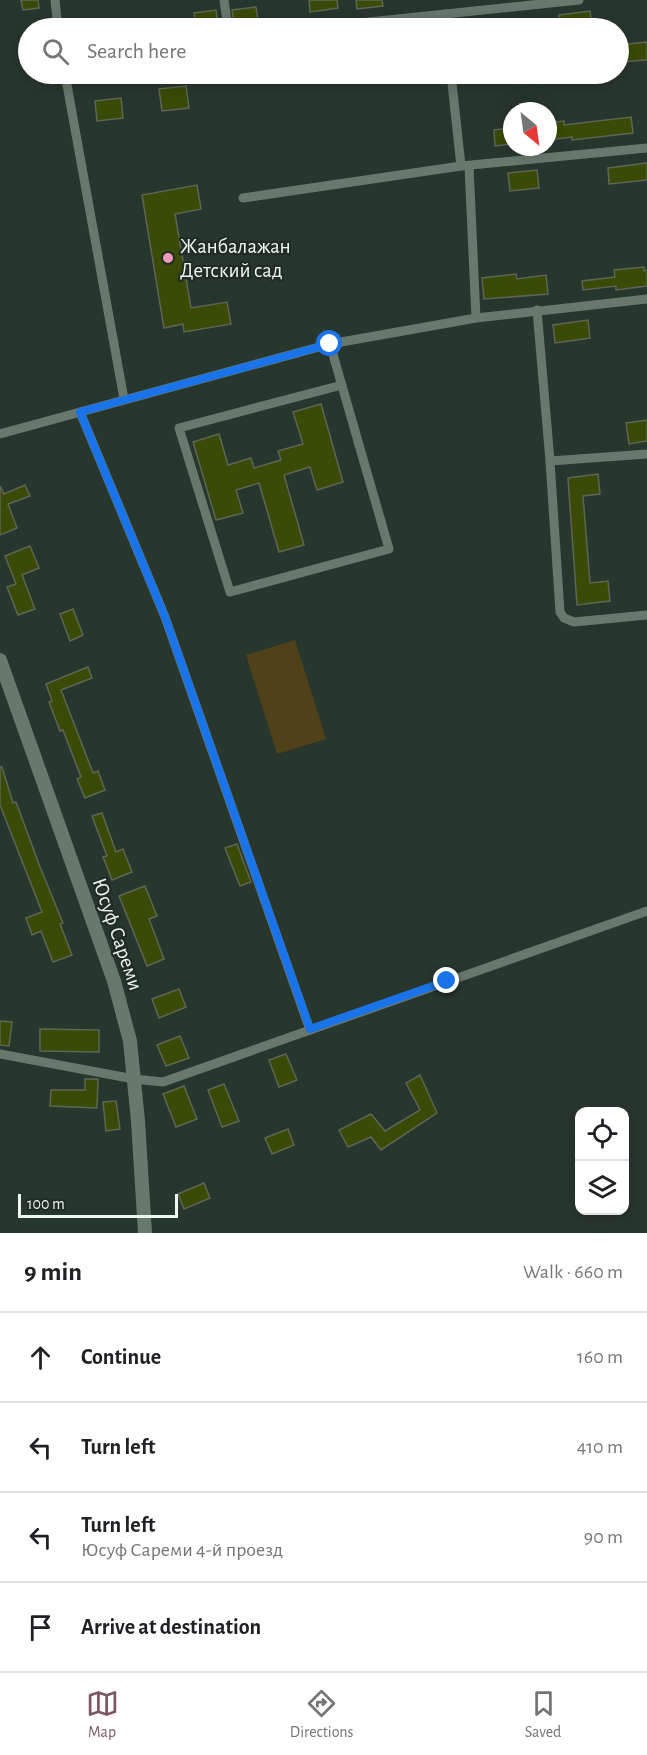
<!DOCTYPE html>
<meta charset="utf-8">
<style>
body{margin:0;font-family:"Alegreya Sans",sans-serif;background:#f6f6f6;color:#202124}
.controls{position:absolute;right:18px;bottom:18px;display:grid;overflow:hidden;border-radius:12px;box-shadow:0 3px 15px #0003}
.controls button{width:54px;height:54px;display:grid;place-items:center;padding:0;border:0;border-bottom:2px solid #e0e0e0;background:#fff;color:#202124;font:30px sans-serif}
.compass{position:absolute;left:503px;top:102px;width:54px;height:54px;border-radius:50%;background:#fff;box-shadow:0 3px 15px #0003;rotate:151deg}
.scale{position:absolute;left:18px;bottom:15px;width:160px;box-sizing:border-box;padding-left:6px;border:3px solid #edf6ef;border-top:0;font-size:16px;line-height:21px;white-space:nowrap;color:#edf6ef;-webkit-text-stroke:4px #1f2d24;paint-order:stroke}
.stop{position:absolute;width:18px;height:18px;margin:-14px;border:4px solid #1a73e8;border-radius:50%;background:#fff}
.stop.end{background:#1a73e8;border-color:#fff;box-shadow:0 2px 6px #0008}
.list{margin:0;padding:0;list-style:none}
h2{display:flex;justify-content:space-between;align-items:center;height:78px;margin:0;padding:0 24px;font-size:26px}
h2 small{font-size:20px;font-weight:400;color:#757577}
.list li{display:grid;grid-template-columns:39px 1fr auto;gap:18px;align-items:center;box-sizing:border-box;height:90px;padding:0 24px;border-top:2px solid #e0e0e0}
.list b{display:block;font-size:22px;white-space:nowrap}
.list p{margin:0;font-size:20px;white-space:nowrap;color:#757577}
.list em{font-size:20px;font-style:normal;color:#757577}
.icon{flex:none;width:33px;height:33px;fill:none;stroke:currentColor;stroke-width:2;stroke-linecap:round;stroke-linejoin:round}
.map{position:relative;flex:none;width:647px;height:1233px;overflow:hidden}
.search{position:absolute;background:#fff;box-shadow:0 3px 15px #0003;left:18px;right:18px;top:18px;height:66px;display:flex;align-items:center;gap:15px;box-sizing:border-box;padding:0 21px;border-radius:33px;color:#757577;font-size:22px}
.sheet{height:438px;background:#fff}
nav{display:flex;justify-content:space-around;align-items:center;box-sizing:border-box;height:84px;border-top:2px solid #e0e0e0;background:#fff;font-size:16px;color:#757577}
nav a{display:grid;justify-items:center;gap:3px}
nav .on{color:#7d5767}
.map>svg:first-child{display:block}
.pitch{fill:#4f4218}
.building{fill:#394b06;stroke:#5f6555;stroke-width:1.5}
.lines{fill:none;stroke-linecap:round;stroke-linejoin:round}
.street{stroke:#68786d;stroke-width:9}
.secondary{stroke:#68786d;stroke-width:14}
.route{stroke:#1a73e8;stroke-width:8}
.poi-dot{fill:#ef9ab8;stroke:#1f2d24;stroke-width:2}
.labels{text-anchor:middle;stroke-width:4.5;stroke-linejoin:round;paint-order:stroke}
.poi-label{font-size:21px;fill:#edf6ef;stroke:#1f2d24;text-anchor:start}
.street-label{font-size:21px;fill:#edf6ef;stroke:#1f2d24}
</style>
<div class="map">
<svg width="647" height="1233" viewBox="0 0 647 1233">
<rect width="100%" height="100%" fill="#28372e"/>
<path class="pitch" d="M 295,640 L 326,739 L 277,754 L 246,655 Z"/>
<g class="building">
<path d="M 21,0 L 38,0 L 39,8 L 23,10 Z"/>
<path d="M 309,0 L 337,0 L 338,8 L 310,12 Z"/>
<path d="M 356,0 L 382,0 L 383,6 L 357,9 Z"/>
<path d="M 256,7 L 258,20 L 234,23 L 232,10 Z"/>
<path d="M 216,10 L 218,25 L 196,28 L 194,13 Z"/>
<path d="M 590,11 L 592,25 L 560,28 L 559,15 Z"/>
<path d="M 174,19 L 175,28 L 143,28 L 142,23 Z"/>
<path d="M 101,20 L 103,28 L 76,28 L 76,23 Z"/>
<path d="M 647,42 L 647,60 L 618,62 L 618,45 Z"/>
<path d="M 186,86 L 189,108 L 162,111 L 159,89 Z"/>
<path d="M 121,98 L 123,118 L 97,121 L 95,101 Z"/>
<path d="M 631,117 L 633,133 L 572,140 L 572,137 L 548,140 L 548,123 L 564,121 L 564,125 Z"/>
<path d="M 512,128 L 512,144 L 495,146 L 494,130 Z"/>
<path d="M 647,163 L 647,180 L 609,184 L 608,168 Z"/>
<path d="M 537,170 L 539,188 L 510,191 L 508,173 Z"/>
<path d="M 197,185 L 201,209 L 175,214 L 191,308 L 227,302 L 231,324 L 184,332 L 183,324 L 164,328 L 142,195 Z"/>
<path d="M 644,267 L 644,271 L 647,270 L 647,286 L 616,290 L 616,286 L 583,290 L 582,281 L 615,277 L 614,270 Z"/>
<path d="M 516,274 L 517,279 L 546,275 L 548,294 L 484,299 L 482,278 Z"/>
<path d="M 588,320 L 590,338 L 555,343 L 553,325 Z"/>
<path d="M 321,404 L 343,482 L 317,490 L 310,467 L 284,475 L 304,545 L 279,552 L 259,483 L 236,490 L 243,513 L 216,520 L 193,442 L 219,434 L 228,465 L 251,458 L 254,468 L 281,460 L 278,451 L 303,444 L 293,412 Z"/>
<path d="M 647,420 L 647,441 L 629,444 L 626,423 Z"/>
<path d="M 598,474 L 600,494 L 583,496 L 590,583 L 608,581 L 610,601 L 577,605 L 568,478 Z"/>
<path d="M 25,485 L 30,496 L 8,504 L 17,528 L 0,535 L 0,486 L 4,494 Z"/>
<path d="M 30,546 L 39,568 L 22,575 L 35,609 L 18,615 L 7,587 L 16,584 L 5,556 Z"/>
<path d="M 73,609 L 83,635 L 70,641 L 60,614 Z"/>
<path d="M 88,667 L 92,678 L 61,690 L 93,773 L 98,771 L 105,790 L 85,798 L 77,779 L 81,777 L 63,730 L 60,731 L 49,702 L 52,701 L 46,684 Z"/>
<path d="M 0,767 L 2,767 L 13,803 L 16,802 L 40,867 L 63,923 L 60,924 L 72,955 L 53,962 L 41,931 L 32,935 L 26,918 L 42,912 L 0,805 Z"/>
<path d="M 102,813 L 116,852 L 123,849 L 132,872 L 112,880 L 103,857 L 107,856 L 92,816 Z"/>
<path d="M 237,844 L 251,882 L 240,886 L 225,848 Z"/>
<path d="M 145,886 L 157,916 L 149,919 L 164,959 L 147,966 L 119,896 Z"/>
<path d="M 179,989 L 186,1007 L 159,1018 L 152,999 Z"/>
<path d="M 0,1021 L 12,1022 L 9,1046 L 0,1045 Z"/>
<path d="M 40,1029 L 99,1030 L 99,1052 L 40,1051 Z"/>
<path d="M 180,1036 L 189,1058 L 166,1066 L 157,1045 Z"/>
<path d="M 286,1054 L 297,1080 L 279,1087 L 269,1060 Z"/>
<path d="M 420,1075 L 437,1113 L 381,1150 L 371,1137 L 348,1147 L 339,1130 L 371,1114 L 385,1131 L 420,1110 L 406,1083 Z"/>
<path d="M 85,1079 L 98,1079 L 97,1108 L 50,1106 L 51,1090 L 85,1090 Z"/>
<path d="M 224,1084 L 239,1121 L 222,1127 L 208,1090 Z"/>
<path d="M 184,1086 L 197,1119 L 176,1127 L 163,1094 Z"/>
<path d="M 116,1101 L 120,1129 L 106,1131 L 103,1102 Z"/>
<path d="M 288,1129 L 294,1145 L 272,1154 L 265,1138 Z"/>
<path d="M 204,1183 L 210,1198 L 184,1209 L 178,1194 Z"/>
</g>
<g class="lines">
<g class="street">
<path d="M 55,0 L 58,28"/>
<path d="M 224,0 L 228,28"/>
<path d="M 445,14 L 446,28"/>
<path d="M 311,28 L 579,0"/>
<path d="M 65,74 L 124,399"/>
<path d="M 451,74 L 461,166"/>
<path d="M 469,166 L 476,318"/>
<path d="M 243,198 L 461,166 L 647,148"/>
<path d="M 537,310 L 550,461 L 560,612 L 564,618 L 574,622 L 647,615"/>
<path d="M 330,344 L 389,549 L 230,592 L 179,428 L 342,385"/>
<path d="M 80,412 L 165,617 L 310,1030"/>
<path d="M 0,434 L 330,344 L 476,318 L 647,299"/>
<path d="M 550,461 L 647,454"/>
<path d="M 0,1054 L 134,1079 L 163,1082 L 647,911"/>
</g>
<path class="secondary" d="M 0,660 L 114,981 L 130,1041 L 138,1121 L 145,1233"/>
</g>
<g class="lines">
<path class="route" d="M 330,344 L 80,412 L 165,617 L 310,1029 L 447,981"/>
</g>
<circle class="poi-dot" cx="168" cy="258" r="6"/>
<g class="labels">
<g class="poi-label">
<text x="180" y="253">Жанбалажан<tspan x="180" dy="24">Детский сад</tspan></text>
</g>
<g class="street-label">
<text transform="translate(118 934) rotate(71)" y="7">Юсуф Сареми</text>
</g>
</g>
</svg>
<div class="controls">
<button><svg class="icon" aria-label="locate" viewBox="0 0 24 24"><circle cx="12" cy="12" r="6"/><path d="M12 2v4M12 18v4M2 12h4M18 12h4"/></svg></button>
<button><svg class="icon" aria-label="layers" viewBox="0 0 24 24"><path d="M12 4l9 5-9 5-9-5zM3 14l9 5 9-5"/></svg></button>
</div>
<svg class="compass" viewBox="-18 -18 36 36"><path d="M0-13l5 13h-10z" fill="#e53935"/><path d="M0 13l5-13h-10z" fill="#757577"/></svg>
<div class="scale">100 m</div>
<div class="stop" style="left:330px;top:344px"></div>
<div class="stop end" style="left:447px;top:981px"></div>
<div class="search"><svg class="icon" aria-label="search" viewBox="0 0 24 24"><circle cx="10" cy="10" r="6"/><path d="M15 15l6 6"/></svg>Search here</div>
</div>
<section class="sheet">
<h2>9 min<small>Walk · 660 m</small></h2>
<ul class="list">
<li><svg class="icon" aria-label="ahead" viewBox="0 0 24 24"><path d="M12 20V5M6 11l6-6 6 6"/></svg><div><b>Continue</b></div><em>160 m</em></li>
<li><svg class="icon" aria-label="left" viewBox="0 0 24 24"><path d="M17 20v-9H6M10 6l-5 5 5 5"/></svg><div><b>Turn left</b></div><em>410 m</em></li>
<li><svg class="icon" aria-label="left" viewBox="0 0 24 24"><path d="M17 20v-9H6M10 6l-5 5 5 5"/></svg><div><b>Turn left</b><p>Юсуф Сареми 4-й проезд</p></div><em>90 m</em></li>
<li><svg class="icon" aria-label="arrive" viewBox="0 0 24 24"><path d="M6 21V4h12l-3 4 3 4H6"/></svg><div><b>Arrive at destination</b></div></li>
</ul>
</section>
<nav>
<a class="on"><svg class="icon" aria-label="map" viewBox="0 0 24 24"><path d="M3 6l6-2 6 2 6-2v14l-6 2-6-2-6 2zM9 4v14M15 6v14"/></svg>Map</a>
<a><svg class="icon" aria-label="directions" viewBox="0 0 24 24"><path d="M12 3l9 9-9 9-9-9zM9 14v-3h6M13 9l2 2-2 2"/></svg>Directions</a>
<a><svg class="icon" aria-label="saved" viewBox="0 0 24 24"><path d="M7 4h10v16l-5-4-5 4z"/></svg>Saved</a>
</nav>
